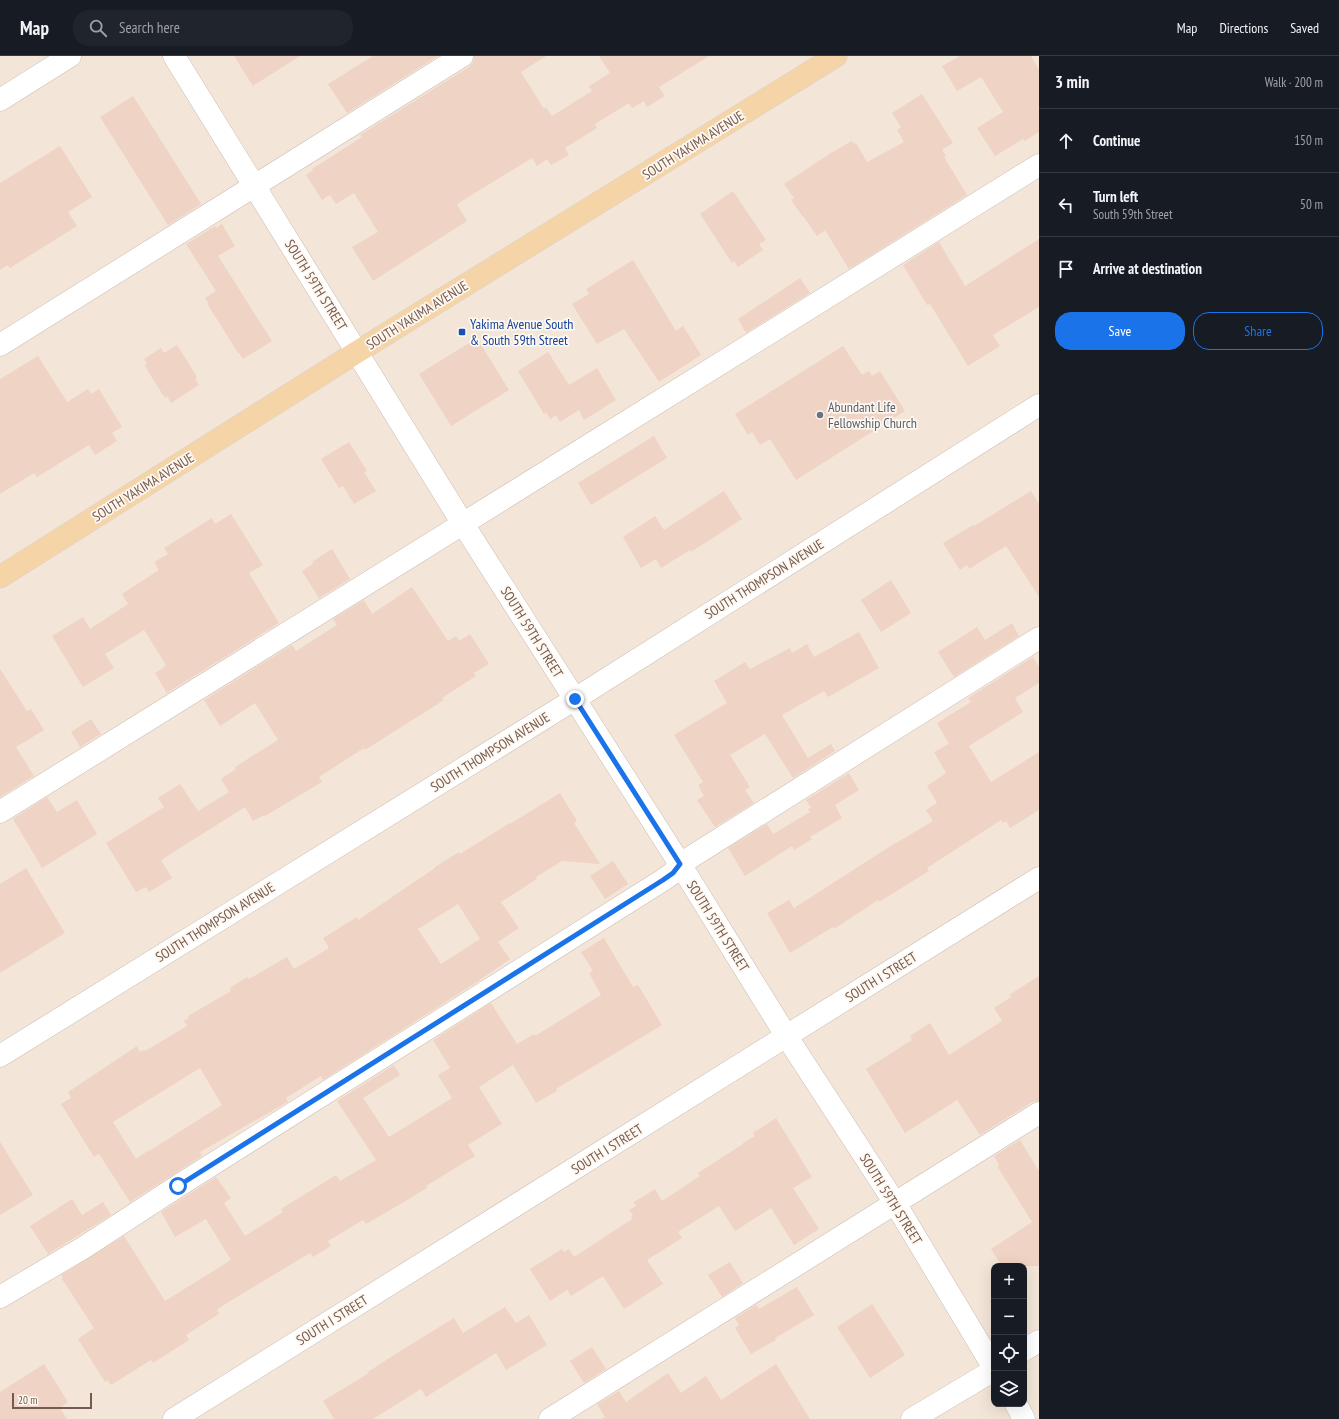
<!DOCTYPE html>
<meta charset="utf-8">
<style>
body{margin:0;font-family:"PT Sans Narrow",sans-serif;background:#20242c;color:#f1f3f6}
.controls{position:absolute;right:12px;bottom:12px;display:grid;overflow:hidden;border-radius:8px;box-shadow:0 4px 16px #0002}
.controls button{width:36px;height:36px;display:grid;place-items:center;padding:0;border:0;border-bottom:1px solid #363941;background:#171b24;color:#f1f3f6;font:20px sans-serif}
.scale{position:absolute;left:12px;bottom:10px;width:80px;box-sizing:border-box;padding-left:4px;border:2px solid #755b4f;border-top:0;font-size:11px;line-height:14px;white-space:nowrap;color:#755b4f;-webkit-text-stroke:3px #fef8f1;paint-order:stroke}
.stop{position:absolute;width:12px;height:12px;margin:-9px;border:3px solid #1a73e8;border-radius:50%;background:#fff}
.stop.end{background:#1a73e8;border-color:#fff;box-shadow:0 1px 4px #0008}
.list{margin:0;padding:0;list-style:none}
h2{display:flex;justify-content:space-between;align-items:center;height:52px;margin:0;padding:0 16px;font-size:17px}
h2 small{font-size:13px;font-weight:400;color:#9ea1a6}
.list li{display:grid;grid-template-columns:26px 1fr auto;gap:12px;align-items:center;box-sizing:border-box;height:64px;padding:0 16px;border-top:1px solid #363941}
.list b{display:block;font-size:15px;white-space:nowrap}
.list p{margin:0;font-size:13px;white-space:nowrap;color:#9ea1a6}
.list em{font-size:13px;font-style:normal;color:#9ea1a6}
.actions{display:flex;gap:8px;padding:12px 16px}
.actions a{flex:1;padding:9px 0;border:1px solid #1a73e8;border-radius:16px;text-align:center;font-size:14px;color:#1a73e8}
.actions .main{background:#1a73e8;color:#fff}
.icon{flex:none;width:22px;height:22px;fill:none;stroke:currentColor;stroke-width:2;stroke-linecap:round;stroke-linejoin:round}
.map{position:relative;flex:none;width:1039px;height:1363px;overflow:hidden}
header{display:flex;align-items:center;gap:24px;box-sizing:border-box;height:56px;padding:0 20px;background:#171b24;border-bottom:1px solid #363941}
header strong{font-size:19px}
nav{display:flex;gap:22px;margin-inline-start:auto;font-size:14px}
.search{width:280px;height:36px;background:#20242c;display:flex;align-items:center;gap:10px;box-sizing:border-box;padding:0 14px;border-radius:16px;color:#9ea1a6;font-size:15px}
main{display:flex}
aside{flex:1;background:#171b24}
.map>svg:first-child{display:block}
.residential{fill:#f3e6d9;fill-rule:evenodd}
.building{fill:#efd3c4;fill-rule:evenodd}
.lines{fill:none;stroke-linecap:round;stroke-linejoin:round}
.minor-casing{stroke:#cdbcb1;stroke-width:23}
.major-casing{stroke:#d8d1ce;stroke-width:23}
.minor{stroke:#fff;stroke-width:22}
.major{stroke:#f5d5a8;stroke-width:22}
.route{stroke:#1a73e8;stroke-width:5}
.transit-dot{fill:#1a4fb4;stroke:#fef8f1;stroke-width:1.5}
.worship-dot{fill:#6b7280;stroke:#fef8f1;stroke-width:1.5}
.labels{text-anchor:middle;stroke-width:3.5;stroke-linejoin:round;paint-order:stroke}
.street-label{font-size:14px;fill:#755b4f;stroke:#fef8f1}
.transit-label{font-size:14px;fill:#164399;stroke:#fef8f1;text-anchor:start}
.worship-label{font-size:14px;fill:#5b616d;stroke:#fef8f1;text-anchor:start}
</style>
<header>
<strong>Map</strong>
<div class="search"><svg class="icon" aria-label="search" viewBox="0 0 24 24"><circle cx="10" cy="10" r="6"/><path d="M15 15l6 6"/></svg>Search here</div>
<nav><a>Map</a><a>Directions</a><a>Saved</a></nav>
</header>
<main>
<div class="map">
<svg width="1039" height="1363" viewBox="0 0 1039 1363">
<rect width="100%" height="100%" fill="#fbf4eb"/>
<path class="residential" d="M 0,0 L 1039,0 L 1039,1363 L 0,1363 ZM 994,1210 L 1024,1210 L 1024,1348 L 994,1348 Z"/>
<g class="building">
<path d="M 234,0 L 300,0 L 253,30 Z"/>
<path d="M 373,0 L 438,0 L 347,57 L 328,28 Z"/>
<path d="M 474,0 L 546,0 L 521,16 L 544,53 L 546,51 L 552,60 L 592,35 L 589,30 L 610,17 L 599,0 L 709,0 L 659,31 L 665,40 L 647,51 L 644,45 L 632,52 L 629,47 L 595,68 L 597,72 L 565,92 L 569,99 L 551,109 L 547,103 L 537,110 L 532,102 L 457,148 L 467,165 L 373,225 L 352,191 L 378,176 L 354,137 L 336,148 L 330,139 L 322,144 L 306,119 L 313,114 L 312,113 L 362,81 L 360,79 L 469,11 L 473,6 Z"/>
<path d="M 960,0 L 1031,0 L 1039,14 L 1039,76 L 1025,85 L 1023,83 L 995,100 L 977,72 L 1003,56 L 981,21 L 957,35 L 942,10 Z"/>
<path d="M 922,38 L 953,87 L 942,94 L 946,100 L 944,101 L 967,139 L 849,213 L 825,174 L 817,180 L 804,161 L 803,161 L 791,144 L 794,142 L 784,128 L 831,97 L 852,85 L 854,88 L 856,87 L 867,106 L 904,86 L 897,74 L 901,71 L 892,57 Z"/>
<path d="M 133,40 L 201,148 L 168,169 L 100,61 Z"/>
<path d="M 60,90 L 92,141 L 68,156 L 77,170 L 10,212 L 8,209 L 0,214 L 0,127 Z"/>
<path d="M 733,135 L 766,184 L 759,188 L 763,194 L 738,211 L 734,205 L 732,207 L 700,158 Z"/>
<path d="M 222,168 L 235,190 L 218,200 L 272,285 L 243,303 L 239,297 L 238,297 L 208,249 L 209,248 L 205,242 L 216,235 L 186,188 L 215,170 L 216,172 Z"/>
<path d="M 1039,183 L 1039,251 L 993,279 L 1000,290 L 968,310 L 930,248 L 927,249 L 903,209 L 939,186 L 965,230 Z"/>
<path d="M 633,204 L 676,275 L 683,270 L 701,299 L 659,326 L 624,273 L 597,288 L 572,248 L 589,238 L 586,233 Z"/>
<path d="M 800,222 L 810,237 L 746,277 L 738,263 Z"/>
<path d="M 477,282 L 509,334 L 451,370 L 419,318 Z"/>
<path d="M 177,289 L 197,321 L 195,323 L 199,329 L 171,347 L 167,340 L 165,342 L 149,317 L 145,309 L 147,308 L 144,303 L 161,292 L 164,297 Z"/>
<path d="M 843,290 L 862,319 L 869,315 L 872,320 L 880,315 L 905,355 L 796,424 L 770,383 L 760,389 L 752,376 L 748,379 L 735,358 Z"/>
<path d="M 548,296 L 569,329 L 597,312 L 616,344 L 584,364 L 579,354 L 560,366 L 556,359 L 550,363 L 546,356 L 544,358 L 518,315 Z"/>
<path d="M 38,300 L 67,346 L 88,333 L 91,338 L 99,333 L 122,371 L 112,377 L 117,385 L 95,399 L 89,389 L 37,421 L 34,417 L 0,438 L 0,323 Z"/>
<path d="M 654,380 L 667,402 L 591,449 L 578,427 Z"/>
<path d="M 349,386 L 367,415 L 364,416 L 376,435 L 354,448 L 343,430 L 339,432 L 321,403 Z"/>
<path d="M 724,435 L 742,463 L 691,496 L 690,494 L 661,512 L 656,503 L 641,512 L 623,481 L 655,460 L 664,474 Z"/>
<path d="M 1031,435 L 1039,448 L 1039,541 L 1006,490 L 969,513 L 967,509 L 960,514 L 943,487 L 973,469 L 974,470 Z"/>
<path d="M 231,458 L 263,509 L 249,517 L 279,567 L 167,637 L 155,617 L 165,611 L 164,610 L 166,609 L 144,574 L 105,598 L 114,612 L 83,631 L 52,580 L 83,561 L 90,573 L 128,548 L 122,538 L 159,514 L 154,506 L 168,498 L 164,492 L 212,462 L 215,468 Z"/>
<path d="M 332,493 L 350,523 L 319,542 L 302,515 L 313,508 L 312,506 Z"/>
<path d="M 891,524 L 911,557 L 881,576 L 861,544 Z"/>
<path d="M 412,531 L 448,585 L 456,580 L 459,585 L 470,578 L 489,608 L 474,617 L 476,620 L 442,642 L 444,644 L 365,694 L 364,692 L 319,721 L 322,726 L 265,760 L 264,759 L 253,765 L 245,751 L 161,804 L 172,822 L 149,836 L 146,831 L 136,836 L 106,787 L 164,751 L 158,742 L 180,728 L 198,755 L 229,736 L 221,723 L 236,713 L 235,711 L 278,684 L 255,647 L 220,670 L 204,644 L 292,589 L 296,595 L 337,569 L 333,563 L 364,544 L 372,558 Z"/>
<path d="M 1012,567 L 1019,580 L 954,621 L 938,596 L 977,571 L 985,584 Z"/>
<path d="M 859,576 L 879,612 L 828,641 L 824,635 L 782,659 L 808,702 L 831,688 L 835,695 L 793,722 L 765,678 L 730,699 L 750,731 L 745,734 L 754,747 L 715,771 L 697,744 L 704,740 L 698,729 L 703,726 L 674,679 L 727,647 L 714,625 L 745,606 L 750,613 L 790,592 L 792,597 L 807,588 L 814,601 Z"/>
<path d="M 1033,601 L 1039,611 L 1039,627 L 1015,642 L 1023,656 L 969,690 L 991,726 L 1039,696 L 1039,754 L 1010,772 L 1006,765 L 1003,767 L 1001,764 L 927,812 L 929,815 L 879,846 L 878,844 L 834,873 L 833,871 L 790,897 L 767,857 L 789,844 L 794,852 L 889,791 L 933,765 L 926,754 L 937,747 L 927,730 L 946,717 L 934,696 L 949,688 L 937,667 L 971,646 L 968,642 Z"/>
<path d="M 0,613 L 27,655 L 31,653 L 44,674 L 16,691 L 34,720 L 0,741 Z"/>
<path d="M 91,663 L 101,678 L 80,691 L 71,676 Z"/>
<path d="M 849,717 L 859,734 L 835,749 L 842,762 L 810,781 L 812,783 L 794,794 L 792,790 L 745,820 L 728,792 L 767,768 L 773,778 L 810,756 L 808,753 L 811,752 L 806,744 Z"/>
<path d="M 560,737 L 577,765 L 574,767 L 600,808 L 562,805 L 536,821 L 537,823 L 501,846 L 519,872 L 498,886 L 510,903 L 477,926 L 323,1024 L 321,1020 L 286,1042 L 288,1046 L 284,1048 L 200,1096 L 202,1100 L 130,1146 L 99,1098 L 94,1101 L 61,1048 L 71,1042 L 68,1036 L 137,990 L 140,996 L 144,994 L 145,995 L 187,970 L 184,965 L 189,962 L 188,960 L 231,935 L 230,932 L 247,921 L 249,923 L 287,901 L 294,913 L 329,892 L 323,882 L 357,861 L 358,864 L 435,812 L 435,811 L 459,796 L 460,798 L 510,767 L 510,768 ZM 458,848 L 480,883 L 441,908 L 418,873 ZM 200,1012 L 222,1049 L 149,1095 L 149,1094 L 136,1103 L 113,1066 Z"/>
<path d="M 47,741 L 57,756 L 77,744 L 97,778 L 42,812 L 13,763 Z"/>
<path d="M 613,805 L 628,828 L 605,843 L 590,820 Z"/>
<path d="M 26,812 L 65,877 L 0,917 L 0,828 Z"/>
<path d="M 604,882 L 633,931 L 638,929 L 662,969 L 556,1033 L 557,1035 L 536,1047 L 513,1009 L 479,1031 L 502,1068 L 468,1089 L 475,1100 L 426,1130 L 427,1132 L 404,1146 L 366,1168 L 363,1164 L 328,1185 L 331,1190 L 313,1201 L 310,1197 L 227,1247 L 217,1254 L 219,1258 L 186,1279 L 189,1284 L 153,1307 L 151,1304 L 111,1329 L 107,1324 L 105,1326 L 78,1283 L 94,1272 L 62,1223 L 63,1222 L 61,1219 L 124,1180 L 165,1245 L 231,1204 L 206,1163 L 175,1181 L 161,1156 L 216,1121 L 231,1142 L 224,1147 L 245,1180 L 283,1156 L 281,1153 L 336,1119 L 340,1125 L 376,1104 L 337,1045 L 394,1009 L 400,1019 L 363,1042 L 389,1081 L 452,1042 L 438,1019 L 450,1012 L 433,984 L 491,947 L 517,988 L 534,978 L 535,980 L 601,939 L 589,917 L 593,915 L 581,896 Z"/>
<path d="M 1039,920 L 1039,1045 L 1032,1046 L 980,1079 L 957,1044 L 905,1077 L 866,1013 L 912,984 L 910,980 L 930,967 L 949,999 L 1002,965 L 994,952 L 1011,941 L 1009,939 Z"/>
<path d="M 776,1062 L 812,1121 L 793,1132 L 819,1173 L 794,1189 L 771,1152 L 735,1175 L 719,1150 L 678,1176 L 682,1182 L 647,1204 L 663,1228 L 624,1253 L 603,1220 L 571,1240 L 567,1234 L 550,1245 L 530,1213 L 562,1193 L 564,1196 L 569,1193 L 574,1201 L 632,1163 L 631,1161 L 633,1159 L 629,1154 L 636,1150 L 634,1146 L 655,1133 L 662,1145 L 700,1120 L 698,1117 L 743,1088 L 743,1087 L 755,1080 L 753,1077 Z"/>
<path d="M 1020,1084 L 1039,1115 L 1039,1210 L 1002,1210 L 991,1193 L 1032,1166 L 997,1110 L 999,1109 L 994,1100 Z"/>
<path d="M 0,1086 L 33,1139 L 0,1159 Z"/>
<path d="M 72,1143 L 82,1159 L 103,1146 L 111,1159 L 48,1198 L 30,1170 Z"/>
<path d="M 730,1206 L 743,1227 L 722,1241 L 708,1219 Z"/>
<path d="M 797,1231 L 814,1259 L 775,1282 L 776,1284 L 751,1298 L 735,1272 L 739,1269 L 735,1262 L 756,1249 L 759,1253 Z"/>
<path d="M 872,1248 L 905,1299 L 870,1322 L 837,1271 Z"/>
<path d="M 505,1251 L 516,1267 L 529,1259 L 547,1289 L 506,1314 L 496,1297 L 426,1341 L 421,1333 L 373,1363 L 334,1363 L 323,1345 L 369,1317 L 368,1316 L 397,1297 L 454,1262 L 463,1277 Z"/>
<path d="M 592,1291 L 606,1313 L 584,1327 L 570,1305 Z"/>
<path d="M 44,1308 L 68,1346 L 60,1352 L 67,1363 L 0,1363 L 0,1336 Z"/>
<path d="M 776,1308 L 810,1363 L 601,1363 L 605,1361 L 597,1348 L 619,1335 L 626,1346 L 668,1317 L 681,1337 L 706,1320 L 721,1344 Z"/>
</g>
<g class="lines">
<g class="minor-casing">
<g id="minor">
<path d="M 174,0 L 463,468 L 680,808 L 787,981 L 895,1147 L 994,1312"/>
<path d="M 0,44 L 70,0"/>
<path d="M 0,289 L 462,0"/>
<path d="M 0,756 L 1039,109"/>
<path d="M 0,1000 L 575,643 L 1039,349"/>
<path d="M 0,1241 L 83,1192 L 178,1130 L 663,824 L 673,817 L 680,808 L 1039,582"/>
<path d="M 1024,1294 L 1039,1285"/>
<path d="M 1016,1348 L 1024,1363"/>
<path d="M 174,1363 L 1039,822"/>
<path d="M 550,1363 L 1039,1057"/>
<path d="M 912,1363 L 994,1314"/>
</g>
</g>
<g class="major-casing">
<path id="major" d="M 0,521 L 357,296 L 836,0"/>
</g>
<use href="#minor" class="minor"/>
<use href="#major" class="major"/>
</g>
<g class="lines">
<path class="route" d="M 178,1130 L 663,824 L 673,817 L 680,808 L 575,643"/>
</g>
<rect class="transit-dot" x="458" y="272" width="8" height="8" rx="2"/>
<circle class="worship-dot" cx="820" cy="359" r="4"/>
<g class="labels">
<g class="street-label">
<text transform="translate(693 89) rotate(-32)" y="5">SOUTH YAKIMA AVENUE</text>
<text transform="translate(316 229) rotate(58)" y="5">SOUTH 59TH STREET</text>
<text transform="translate(417 259) rotate(-32)" y="5">SOUTH YAKIMA AVENUE</text>
<text transform="translate(143 431) rotate(-32)" y="5">SOUTH YAKIMA AVENUE</text>
<text transform="translate(764 523) rotate(-32)" y="5">SOUTH THOMPSON AVENUE</text>
<text transform="translate(532 576) rotate(58)" y="5">SOUTH 59TH STREET</text>
<text transform="translate(490 696) rotate(-32)" y="5">SOUTH THOMPSON AVENUE</text>
<text transform="translate(215 866) rotate(-32)" y="5">SOUTH THOMPSON AVENUE</text>
<text transform="translate(718 870) rotate(58)" y="5">SOUTH 59TH STREET</text>
<text transform="translate(881 921) rotate(-32)" y="5">SOUTH I STREET</text>
<text transform="translate(607 1093) rotate(-32)" y="5">SOUTH I STREET</text>
<text transform="translate(891 1143) rotate(58)" y="5">SOUTH 59TH STREET</text>
<text transform="translate(332 1264) rotate(-32)" y="5">SOUTH I STREET</text>
</g>
<g class="transit-label">
<text x="470" y="273">Yakima Avenue South<tspan x="470" dy="16">&amp; South 59th Street</tspan></text>
</g>
<g class="worship-label">
<text x="828" y="356">Abundant Life<tspan x="828" dy="16">Fellowship Church</tspan></text>
</g>
</g>
</svg>
<div class="controls">
<button>+</button>
<button>−</button>
<button><svg class="icon" aria-label="locate" viewBox="0 0 24 24"><circle cx="12" cy="12" r="6"/><path d="M12 2v4M12 18v4M2 12h4M18 12h4"/></svg></button>
<button><svg class="icon" aria-label="layers" viewBox="0 0 24 24"><path d="M12 4l9 5-9 5-9-5zM3 14l9 5 9-5"/></svg></button>
</div>
<div class="scale">20 m</div>
<div class="stop" style="left:178px;top:1130px"></div>
<div class="stop end" style="left:575px;top:643px"></div>
</div>
<aside>
<h2>3 min<small>Walk · 200 m</small></h2>
<ul class="list">
<li><svg class="icon" aria-label="ahead" viewBox="0 0 24 24"><path d="M12 20V5M6 11l6-6 6 6"/></svg><div><b>Continue</b></div><em>150 m</em></li>
<li><svg class="icon" aria-label="left" viewBox="0 0 24 24"><path d="M17 20v-9H6M10 6l-5 5 5 5"/></svg><div><b>Turn left</b><p>South 59th Street</p></div><em>50 m</em></li>
<li><svg class="icon" aria-label="arrive" viewBox="0 0 24 24"><path d="M6 21V4h12l-3 4 3 4H6"/></svg><div><b>Arrive at destination</b></div></li>
</ul>
<div class="actions"><a class="main">Save</a><a>Share</a></div>
</aside>
</main>
